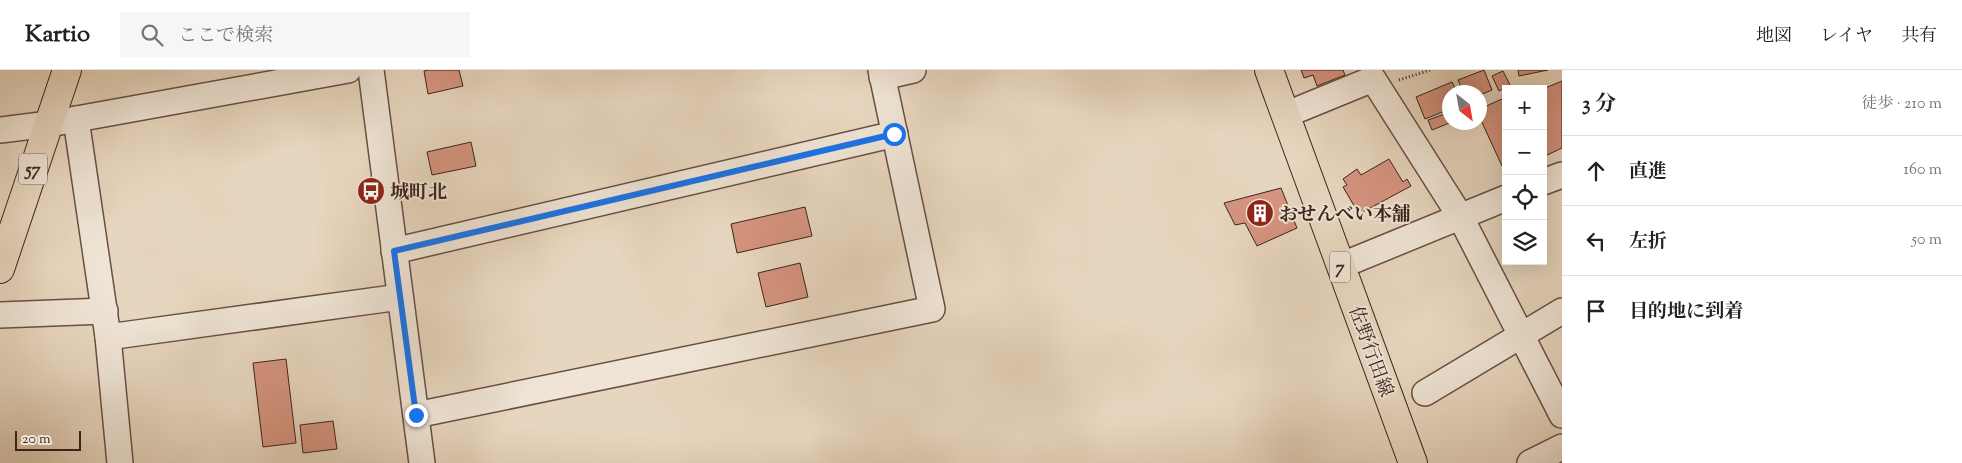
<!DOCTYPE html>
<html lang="ja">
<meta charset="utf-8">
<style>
body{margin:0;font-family:"Sorts Mill Goudy","Noto Serif JP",serif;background:#f6f6f6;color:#222}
.controls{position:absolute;right:15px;top:15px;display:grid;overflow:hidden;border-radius:0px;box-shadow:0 5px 20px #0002}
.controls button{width:45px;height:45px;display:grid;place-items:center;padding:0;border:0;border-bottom:1px solid #e0e0e0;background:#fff;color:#222;font:25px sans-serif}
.compass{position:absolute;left:1442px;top:15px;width:45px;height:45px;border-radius:50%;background:#fff;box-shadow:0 5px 20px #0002;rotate:149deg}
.scale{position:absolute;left:15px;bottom:12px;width:66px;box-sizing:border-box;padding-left:5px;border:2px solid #3c241b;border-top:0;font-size:14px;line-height:18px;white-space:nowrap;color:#3c241b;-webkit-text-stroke:4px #efe4d5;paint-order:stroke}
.stop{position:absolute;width:15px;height:15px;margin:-11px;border:4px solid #1a73e8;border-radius:50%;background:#fff}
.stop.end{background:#1a73e8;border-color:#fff;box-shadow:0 1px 5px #0008}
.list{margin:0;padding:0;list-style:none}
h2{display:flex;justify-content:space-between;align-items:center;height:65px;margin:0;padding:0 20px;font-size:21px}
h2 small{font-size:16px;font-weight:400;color:#767676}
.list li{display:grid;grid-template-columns:32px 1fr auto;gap:15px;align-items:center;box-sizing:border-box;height:70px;padding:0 20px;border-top:1px solid #e0e0e0}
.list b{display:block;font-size:19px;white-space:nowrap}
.list em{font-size:16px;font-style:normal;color:#767676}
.icon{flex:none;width:28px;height:28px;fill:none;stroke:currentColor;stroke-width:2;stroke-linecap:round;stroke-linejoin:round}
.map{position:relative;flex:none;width:1562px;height:393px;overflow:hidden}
header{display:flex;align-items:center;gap:30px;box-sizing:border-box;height:70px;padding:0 25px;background:#fff;border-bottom:1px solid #e0e0e0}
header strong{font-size:24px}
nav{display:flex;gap:28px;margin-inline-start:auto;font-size:18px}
.search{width:350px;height:45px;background:#f6f6f6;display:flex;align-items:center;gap:12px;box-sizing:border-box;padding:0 18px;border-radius:0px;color:#767676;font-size:19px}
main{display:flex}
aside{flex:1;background:#fff}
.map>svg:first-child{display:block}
.building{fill:#d5947f;stroke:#3c241b}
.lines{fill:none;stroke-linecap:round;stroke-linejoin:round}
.minor-casing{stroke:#675044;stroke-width:28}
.major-casing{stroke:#3c241b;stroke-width:30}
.path{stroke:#3c241b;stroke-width:3;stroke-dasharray:1 2.5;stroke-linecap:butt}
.minor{stroke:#efe4d5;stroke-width:25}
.major{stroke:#e7d6bf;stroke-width:28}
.route{stroke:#1a73e8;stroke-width:6}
.labels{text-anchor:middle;stroke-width:4;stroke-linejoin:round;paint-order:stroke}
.shield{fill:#efe4d5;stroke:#725e53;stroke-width:1}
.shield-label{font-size:18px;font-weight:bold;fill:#3c241b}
.poi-label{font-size:19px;font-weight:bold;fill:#3c241b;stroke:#efe4d5;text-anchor:start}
.street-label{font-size:19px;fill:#3c241b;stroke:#efe4d5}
</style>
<header>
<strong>Kartio</strong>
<div class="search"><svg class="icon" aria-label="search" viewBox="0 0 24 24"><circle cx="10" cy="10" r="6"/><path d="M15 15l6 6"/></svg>ここで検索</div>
<nav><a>地図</a><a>レイヤ</a><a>共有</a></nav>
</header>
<main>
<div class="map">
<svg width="1562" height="393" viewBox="0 0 1562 393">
<rect width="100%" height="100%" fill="#e7d6bf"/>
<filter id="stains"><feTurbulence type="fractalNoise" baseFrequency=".004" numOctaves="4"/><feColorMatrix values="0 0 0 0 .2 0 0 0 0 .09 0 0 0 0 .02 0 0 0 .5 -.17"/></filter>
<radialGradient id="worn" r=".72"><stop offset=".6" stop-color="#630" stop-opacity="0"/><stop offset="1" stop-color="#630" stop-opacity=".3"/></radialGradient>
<g class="building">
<path d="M 429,0 L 459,0 L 463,16 L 428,24 L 424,1 Z"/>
<path d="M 1301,0 L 1343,0 L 1345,5 L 1317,16 L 1313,5 L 1304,8 Z"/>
<path d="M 1484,0 L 1492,20 L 1480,25 L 1480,22 L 1463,22 L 1458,10 Z"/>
<path d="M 1518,0 L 1548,0 L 1519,6 Z"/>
<path d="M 1503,1 L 1510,15 L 1499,21 L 1492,6 Z"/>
<path d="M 1562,11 L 1562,78 L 1543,87 L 1543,19 Z"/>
<path d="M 1452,12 L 1457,22 L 1450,22 L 1450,39 L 1425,49 L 1416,27 Z"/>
<path d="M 1506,27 L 1506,94 L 1502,96 L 1480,48 L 1480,39 Z"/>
<path d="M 1450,42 L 1450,52 L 1452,52 L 1432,60 L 1428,50 Z"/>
<path d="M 471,72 L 476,96 L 432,105 L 427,82 Z"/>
<path d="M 1389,89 L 1403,112 L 1407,109 L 1411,116 L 1359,144 L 1343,117 L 1347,115 L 1343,109 L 1357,99 L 1361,105 Z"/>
<path d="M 1281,118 L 1297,158 L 1257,176 L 1245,153 L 1235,155 L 1224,133 Z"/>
<path d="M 805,137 L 812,166 L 737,183 L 731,154 Z"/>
<path d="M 800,193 L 808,227 L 766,237 L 758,203 Z"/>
<path d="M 286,289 L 296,373 L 263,377 L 253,293 Z"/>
<path d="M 333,351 L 337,379 L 303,383 L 300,355 Z"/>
</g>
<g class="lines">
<g class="minor-casing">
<g id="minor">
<path d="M 371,0 L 422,393"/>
<path d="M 882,7 L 913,0"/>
<path d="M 1285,45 L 1373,9 L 1460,146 L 1562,345"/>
<path d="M 76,49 L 108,267 L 120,393"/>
<path d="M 0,60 L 49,54 L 348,0"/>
<path d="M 1543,112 L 1562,105"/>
<path d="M 394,181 L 895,64"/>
<path d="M 1340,196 L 1506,128"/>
<path d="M 0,245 L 105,241"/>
<path d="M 108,267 L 400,227"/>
<path d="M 1425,323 L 1562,241"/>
<path d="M 416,345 L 932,239 L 881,0"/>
<path d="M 1530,393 L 1562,377"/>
</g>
</g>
<g class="major-casing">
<g id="major">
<path d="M 1269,0 L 1413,393"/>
<path d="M 0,199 L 67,0"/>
</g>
</g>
<path class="path" d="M 1399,10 L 1430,0"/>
<use href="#minor" class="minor"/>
<use href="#major" class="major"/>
</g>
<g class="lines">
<path class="route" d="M 416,345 L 394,181 L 894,64"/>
</g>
<defs>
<g id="bus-disc" transform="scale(1.4375)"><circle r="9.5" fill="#8f2418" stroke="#efe4d5"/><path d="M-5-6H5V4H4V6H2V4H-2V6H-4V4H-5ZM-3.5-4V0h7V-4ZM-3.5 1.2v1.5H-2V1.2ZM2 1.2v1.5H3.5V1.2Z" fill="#fff"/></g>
<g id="building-disc" transform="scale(1.4375)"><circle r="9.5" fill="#8f2418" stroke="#efe4d5"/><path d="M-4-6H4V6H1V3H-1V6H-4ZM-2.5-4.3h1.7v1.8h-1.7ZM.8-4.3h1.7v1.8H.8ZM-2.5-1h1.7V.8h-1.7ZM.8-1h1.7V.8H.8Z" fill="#fff"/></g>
</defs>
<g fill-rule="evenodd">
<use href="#bus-disc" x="371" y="121"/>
<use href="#building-disc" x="1260" y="143"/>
</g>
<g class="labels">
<g class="shield">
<rect x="19" y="83.5" width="28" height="31" rx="4"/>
<rect x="1330" y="181.5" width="20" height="31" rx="4"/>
</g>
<g class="shield-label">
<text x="33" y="105">57</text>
<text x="1340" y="203">7</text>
</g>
<g class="poi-label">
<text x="390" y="128">城町北</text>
<text x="1279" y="150">おせんべい本舗</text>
</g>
<g class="street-label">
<text transform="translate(1372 281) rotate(70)" y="7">佐野行田線</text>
</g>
</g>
<rect width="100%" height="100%" filter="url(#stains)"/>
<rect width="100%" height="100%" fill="url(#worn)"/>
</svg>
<div class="controls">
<button>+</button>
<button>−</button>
<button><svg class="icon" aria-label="locate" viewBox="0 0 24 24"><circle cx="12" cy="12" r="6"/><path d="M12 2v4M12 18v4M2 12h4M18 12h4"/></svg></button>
<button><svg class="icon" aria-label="layers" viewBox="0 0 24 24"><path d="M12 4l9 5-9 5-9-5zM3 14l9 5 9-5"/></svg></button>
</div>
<svg class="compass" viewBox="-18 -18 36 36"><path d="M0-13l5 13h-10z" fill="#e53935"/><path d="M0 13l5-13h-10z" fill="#767676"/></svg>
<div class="scale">20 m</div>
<div class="stop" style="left:894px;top:64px"></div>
<div class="stop end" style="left:416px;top:345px"></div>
</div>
<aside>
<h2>3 分<small>徒歩 · 210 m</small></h2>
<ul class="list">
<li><svg class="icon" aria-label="ahead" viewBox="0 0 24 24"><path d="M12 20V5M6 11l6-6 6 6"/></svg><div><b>直進</b></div><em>160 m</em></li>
<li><svg class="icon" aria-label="left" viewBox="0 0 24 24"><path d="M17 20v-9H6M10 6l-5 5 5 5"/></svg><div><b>左折</b></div><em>50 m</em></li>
<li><svg class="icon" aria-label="arrive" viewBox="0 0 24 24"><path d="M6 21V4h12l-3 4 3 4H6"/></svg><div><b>目的地に到着</b></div></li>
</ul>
</aside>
</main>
